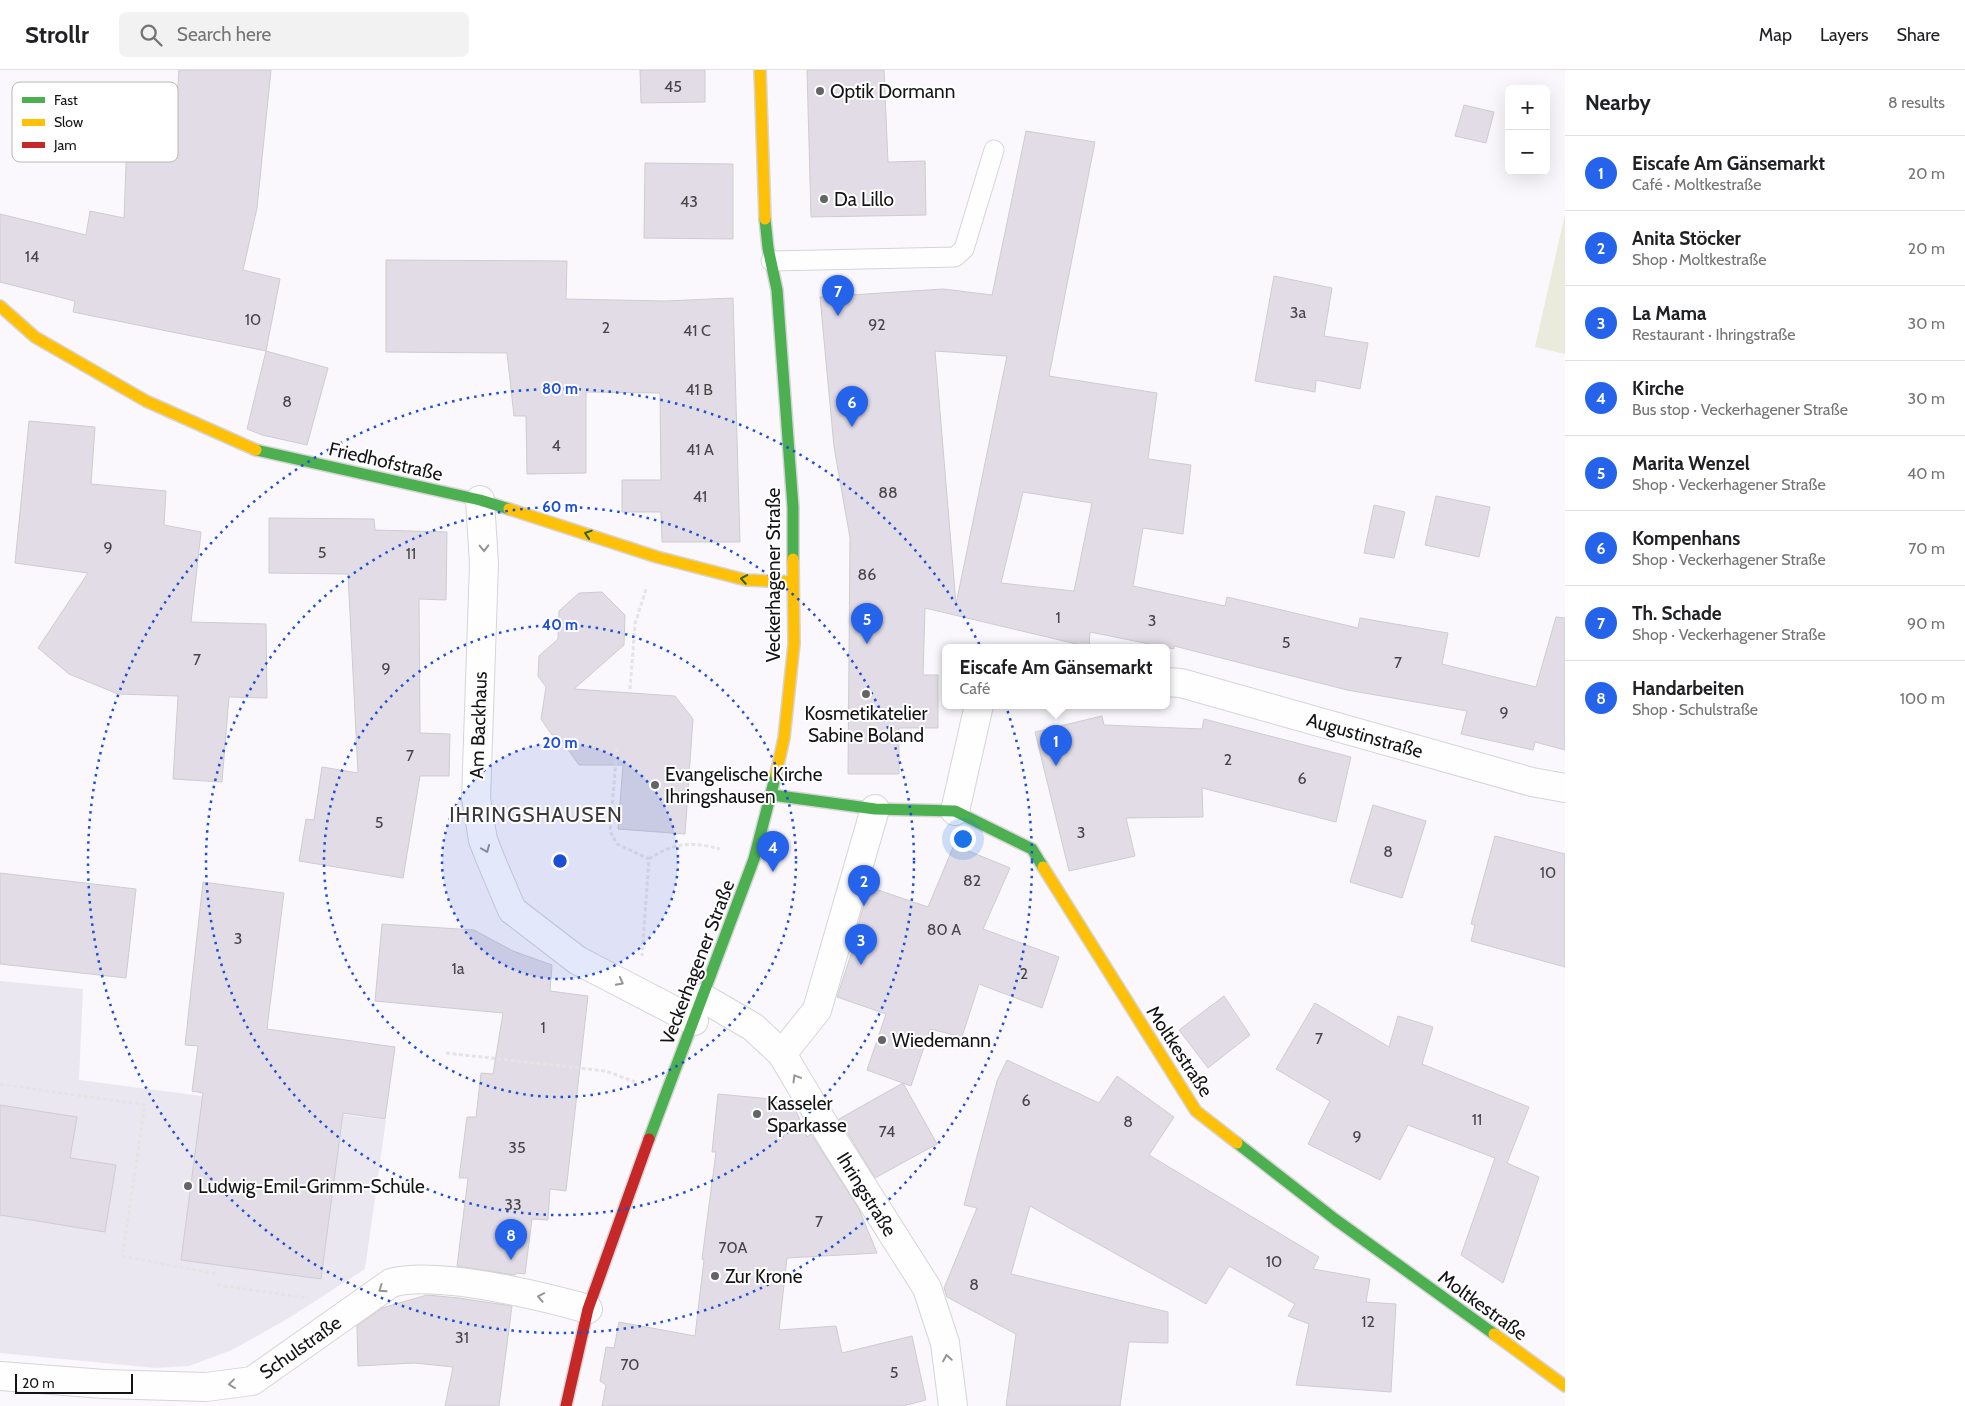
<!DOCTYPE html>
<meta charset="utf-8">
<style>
body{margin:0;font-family:Cabin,sans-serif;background:#f2f2f2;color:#202124}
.controls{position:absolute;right:15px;top:15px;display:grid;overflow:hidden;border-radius:8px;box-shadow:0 5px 20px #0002}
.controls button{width:45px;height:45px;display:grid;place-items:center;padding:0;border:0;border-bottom:1px solid #e0e0e0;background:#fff;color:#202124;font:25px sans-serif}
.scale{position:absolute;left:15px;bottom:12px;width:118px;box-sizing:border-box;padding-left:5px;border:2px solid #141315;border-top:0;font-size:14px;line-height:18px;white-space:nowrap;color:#141315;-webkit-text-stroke:4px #fff;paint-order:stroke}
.you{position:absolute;left:962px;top:768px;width:18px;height:18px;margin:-12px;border:4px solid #fff;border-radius:50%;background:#1a73e8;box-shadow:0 0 0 8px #1a73e833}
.badge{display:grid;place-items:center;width:32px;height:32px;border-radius:50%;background:#2563eb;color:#fff;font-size:16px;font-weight:700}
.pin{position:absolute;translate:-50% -41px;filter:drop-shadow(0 1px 2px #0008)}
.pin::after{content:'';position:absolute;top:26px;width:18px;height:15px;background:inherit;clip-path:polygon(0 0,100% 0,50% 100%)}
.popup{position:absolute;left:942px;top:574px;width:228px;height:65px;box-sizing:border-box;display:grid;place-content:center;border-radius:8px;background:#fff;filter:drop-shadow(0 1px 4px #0005);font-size:16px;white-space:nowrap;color:#757577}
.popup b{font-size:19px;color:#202124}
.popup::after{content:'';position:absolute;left:50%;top:100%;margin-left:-10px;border:10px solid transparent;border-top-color:#fff}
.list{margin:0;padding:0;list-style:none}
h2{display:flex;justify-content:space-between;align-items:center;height:65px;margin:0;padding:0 20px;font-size:21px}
h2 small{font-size:16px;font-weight:400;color:#757577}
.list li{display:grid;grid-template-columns:32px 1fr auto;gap:15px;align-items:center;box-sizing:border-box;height:75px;padding:0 20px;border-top:1px solid #e0e0e0}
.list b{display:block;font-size:19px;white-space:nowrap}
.list p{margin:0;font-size:16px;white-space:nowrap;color:#757577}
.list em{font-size:16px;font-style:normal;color:#757577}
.icon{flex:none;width:28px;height:28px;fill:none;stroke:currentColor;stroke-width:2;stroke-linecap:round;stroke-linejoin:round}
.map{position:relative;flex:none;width:1565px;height:1336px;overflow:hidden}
header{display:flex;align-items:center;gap:30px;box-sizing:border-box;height:70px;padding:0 25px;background:#fff;border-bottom:1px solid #e0e0e0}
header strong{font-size:24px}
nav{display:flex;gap:28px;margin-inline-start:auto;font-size:18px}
.search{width:350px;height:45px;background:#f2f2f2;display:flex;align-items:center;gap:12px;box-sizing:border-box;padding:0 18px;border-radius:8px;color:#757577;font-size:19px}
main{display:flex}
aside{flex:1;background:#fff}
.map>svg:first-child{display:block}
.built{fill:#ebe7f0}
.green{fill:#eaebdc}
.building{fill:#e1dce5;stroke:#cdcdcf;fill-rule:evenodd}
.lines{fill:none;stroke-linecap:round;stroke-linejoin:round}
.lane-casing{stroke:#d5d4d7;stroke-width:21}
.street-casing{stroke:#d5d4d7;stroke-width:30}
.fast-casing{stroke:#d5d4d7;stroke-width:14}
.slow-casing{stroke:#d5d4d7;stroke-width:14}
.jam-casing{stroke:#d5d4d7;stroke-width:14}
.path{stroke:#e5e4e5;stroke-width:3;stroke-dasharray:4 2.5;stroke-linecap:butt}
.lane{stroke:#fefeff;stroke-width:19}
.street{stroke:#fefeff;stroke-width:28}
.fast{stroke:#4caf50;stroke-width:11}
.slow{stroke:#ffc107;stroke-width:11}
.jam{stroke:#c62828;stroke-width:11}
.oneway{stroke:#306132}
.oneway2{stroke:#959496}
.ring{fill:none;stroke:#1d4ed8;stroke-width:2.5;stroke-dasharray:2.5 5}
.poi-dot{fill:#646366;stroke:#fff;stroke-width:2}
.labels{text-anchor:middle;stroke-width:4;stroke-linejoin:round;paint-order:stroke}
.number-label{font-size:16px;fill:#474549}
.poi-label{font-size:19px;fill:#141315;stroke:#fff;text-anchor:start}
.street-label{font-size:19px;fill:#141315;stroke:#fff}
.quarter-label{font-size:21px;letter-spacing:1px;fill:#3a383c;stroke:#fff}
.key{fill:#fff;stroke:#b8b8b9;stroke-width:1}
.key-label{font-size:14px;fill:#141315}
.centre{fill:#1d4ed8;stroke:#fff;stroke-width:2.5}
.ring-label{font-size:15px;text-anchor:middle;font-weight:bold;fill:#1d4ed8;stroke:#fff;stroke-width:4;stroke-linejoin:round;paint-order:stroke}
</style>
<header>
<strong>Strollr</strong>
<div class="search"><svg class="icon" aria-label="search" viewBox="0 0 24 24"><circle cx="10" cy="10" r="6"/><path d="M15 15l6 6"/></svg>Search here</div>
<nav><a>Map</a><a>Layers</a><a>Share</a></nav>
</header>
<main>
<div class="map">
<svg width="1565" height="1336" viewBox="0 0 1565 1336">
<rect width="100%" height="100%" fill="#faf8fc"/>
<path class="built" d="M 0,911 L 83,919 L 79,1010 L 386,1050 L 365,1199 L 289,1248 L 232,1280 L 189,1296 L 155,1298 L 0,1283 Z"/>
<path class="green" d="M 1565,144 L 1565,284 L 1535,277 Z"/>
<g class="building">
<path d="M 179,0 L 271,0 L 257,138 L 243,200 L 280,209 L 266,281 L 73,242 L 75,231 L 0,212 L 0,144 L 86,165 L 90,141 L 124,148 L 127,69 L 174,68 Z"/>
<path d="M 640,0 L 705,0 L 705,32 L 641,33 Z"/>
<path d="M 807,0 L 884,0 L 888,92 L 925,91 L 926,145 L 811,147 Z"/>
<path d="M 1464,35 L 1494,42 L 1486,73 L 1455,66 Z"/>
<path d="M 1026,61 L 1095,72 L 1049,306 L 1157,323 L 1148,389 L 1191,395 L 1183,464 L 1143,458 L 1133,516 L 1225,536 L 1227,527 L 1358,558 L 1360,548 L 1448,563 L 1442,594 L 1536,617 L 1556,547 L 1565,548 L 1565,680 L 1535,672 L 1533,680 L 1461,664 L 1467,641 L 1347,620 L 1174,576 L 1174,579 L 1090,562 L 1089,577 L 925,538 L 923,605 L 938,605 L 938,658 L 899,658 L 899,704 L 848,704 L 850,468 L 834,377 L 820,227 L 943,219 L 992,225 ZM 935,281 L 1007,286 L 956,534 ZM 1023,422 L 1092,433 L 1074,521 L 1001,513 Z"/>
<path d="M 645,93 L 733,94 L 733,169 L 644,168 Z"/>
<path d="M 386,190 L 567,191 L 566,229 L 665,231 L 733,228 L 740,472 L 662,472 L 661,442 L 622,442 L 622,410 L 661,410 L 660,323 L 586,322 L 586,403 L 527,404 L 526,346 L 514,346 L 507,283 L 386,282 Z"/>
<path d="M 1274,206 L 1332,218 L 1324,266 L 1368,273 L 1360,319 L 1316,310 L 1315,322 L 1255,311 Z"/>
<path d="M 266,281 L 328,298 L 307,375 L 262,365 L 247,359 Z"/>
<path d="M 29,351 L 95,357 L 91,414 L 166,421 L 164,455 L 201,462 L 191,552 L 266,554 L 267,628 L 229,627 L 222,712 L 173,709 L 178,626 L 118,624 L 69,604 L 38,578 L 88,503 L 15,493 Z"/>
<path d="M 1436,426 L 1490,437 L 1479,487 L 1425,475 Z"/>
<path d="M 1374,435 L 1405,442 L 1394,488 L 1364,483 Z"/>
<path d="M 269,448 L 374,449 L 375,460 L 447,462 L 446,530 L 419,529 L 420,663 L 450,664 L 449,706 L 420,706 L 403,808 L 299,791 L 306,749 L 314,750 L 322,697 L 358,703 L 348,504 L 269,503 Z"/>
<path d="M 602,522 L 625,545 L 624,575 L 574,619 L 675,626 L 693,649 L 685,764 L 618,759 L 623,695 L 579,695 L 558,665 L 552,665 L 541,649 L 546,617 L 538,606 L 539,586 L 558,569 L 559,541 L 579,523 Z"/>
<path d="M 1102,646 L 1104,655 L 1202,659 L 1204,649 L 1351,687 L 1336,752 L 1202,718 L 1203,747 L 1126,748 L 1135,786 L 1069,801 L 1035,662 Z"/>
<path d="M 1373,735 L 1426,751 L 1402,828 L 1350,812 Z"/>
<path d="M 1495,766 L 1565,784 L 1565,897 L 1471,871 L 1475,855 L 1471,854 Z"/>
<path d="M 954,775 L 1010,798 L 983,859 L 1059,887 L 1042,938 L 979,914 L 962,967 L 930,959 L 911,1016 L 867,1000 L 886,944 L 837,927 L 859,860 L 857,859 L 869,817 L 928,837 Z"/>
<path d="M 0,803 L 136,819 L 126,908 L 0,894 Z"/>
<path d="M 203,812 L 284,823 L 267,959 L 395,977 L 385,1049 L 343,1043 L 321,1209 L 181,1190 L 203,1023 L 192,1021 L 198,976 L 185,975 Z"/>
<path d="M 382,854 L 474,860 L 513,881 L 552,895 L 550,921 L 588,926 L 566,1121 L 550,1119 L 548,1150 L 532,1149 L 525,1204 L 516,1203 L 515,1205 L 457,1196 L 468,1108 L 459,1108 L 467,1047 L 476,1047 L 481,1003 L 493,1004 L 503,943 L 375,931 Z"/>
<path d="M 1224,926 L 1250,965 L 1208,998 L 1179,960 Z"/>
<path d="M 1315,933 L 1389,977 L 1398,946 L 1433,957 L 1422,994 L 1529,1037 L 1507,1093 L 1539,1107 L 1503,1213 L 1461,1185 L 1495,1088 L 1408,1055 L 1380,1110 L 1308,1074 L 1330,1031 L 1276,999 Z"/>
<path d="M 1007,990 L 1099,1033 L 1117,1006 L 1174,1047 L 1149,1085 L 1319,1187 L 1313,1199 L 1370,1209 L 1366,1232 L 1396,1234 L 1391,1322 L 1296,1315 L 1309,1254 L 1288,1246 L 1295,1234 L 1229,1196 L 1206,1234 L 1030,1136 L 1011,1204 L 1168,1242 L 1168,1273 L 1129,1272 L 1120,1336 L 1006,1336 L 1016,1264 L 947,1227 L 944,1218 L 977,1138 L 964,1135 L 997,1011 Z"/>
<path d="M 903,1013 L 937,1074 L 875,1108 L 839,1049 Z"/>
<path d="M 718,1024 L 792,1031 L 807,1067 L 811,1064 L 859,1139 L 877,1183 L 787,1188 L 779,1260 L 836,1256 L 842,1283 L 912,1266 L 926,1330 L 903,1336 L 602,1336 L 606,1315 L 600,1311 L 606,1277 L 614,1278 L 619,1252 L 695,1266 L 704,1190 L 702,1189 L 716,1082 L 712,1082 Z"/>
<path d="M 0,1035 L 77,1047 L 70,1088 L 116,1095 L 105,1162 L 0,1145 Z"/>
<path d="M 427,1225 L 459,1228 L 512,1236 L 499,1336 L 445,1336 L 453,1297 L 414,1293 L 358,1296 L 357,1256 L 382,1238 Z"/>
</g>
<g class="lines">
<g class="lane-casing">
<path id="lane" d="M 771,191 L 955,187 L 964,179 L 994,80"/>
</g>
<g class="street-casing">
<g id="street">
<path d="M 480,430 L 484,494 L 476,728 L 483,770 L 490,788 L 512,840 L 577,890 L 694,951"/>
<path d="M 1166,612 L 1181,613 L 1532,712 L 1565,718"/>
<path d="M 955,741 L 979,635"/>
<path d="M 703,928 L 753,957 L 782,984 L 835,1073 L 927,1218 L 945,1273 L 953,1336"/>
<path d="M 782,984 L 817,940 L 875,739"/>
<path d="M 0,1306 L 104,1314 L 206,1317 L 252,1311 L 391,1213 C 436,1200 542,1226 588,1239"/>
</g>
</g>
<g class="fast-casing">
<g id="fast">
<path d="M 765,149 L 768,178 L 777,220 L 793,437 L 793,489"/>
<path d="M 256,380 L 480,430 L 509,439"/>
<path d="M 772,725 L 875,739 L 955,741 L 1032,779 L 1043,797"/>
<path d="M 649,1069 L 754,789 L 776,704"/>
<path d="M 1237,1073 L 1336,1150 L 1494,1264"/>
</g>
</g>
<g class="slow-casing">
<g id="slow">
<path d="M 760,0 L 765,149"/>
<path d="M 0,236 L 35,267 L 146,331 L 256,380"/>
<path d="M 509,439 L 657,487 L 746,510 L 793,512"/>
<path d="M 776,704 L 784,668 L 794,574 L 793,489"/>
<path d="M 1043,797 L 1196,1041 L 1237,1073"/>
<path d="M 1494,1264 L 1565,1316"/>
</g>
</g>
<g class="jam-casing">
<path id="jam" d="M 566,1336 L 588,1239 L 649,1069"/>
</g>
<g class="path">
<path d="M 630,619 L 635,554 L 646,519"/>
<path d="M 617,678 L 610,761 L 617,774 L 649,789 L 642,886"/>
<path d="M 649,789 C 673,773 692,771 720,779"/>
<path d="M 446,983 L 606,1001 L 635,1012"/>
<path d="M 0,1014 L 145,1035 L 123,1182"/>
<path d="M 122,1186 L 217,1204"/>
<path d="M 217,1215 L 308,1228"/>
</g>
<use href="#lane" class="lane"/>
<use href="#street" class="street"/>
<use href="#fast" class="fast"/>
<use href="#slow" class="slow"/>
<use href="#jam" class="jam"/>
</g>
<defs><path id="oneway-chevron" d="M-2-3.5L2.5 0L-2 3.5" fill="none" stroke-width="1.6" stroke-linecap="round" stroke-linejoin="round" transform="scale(1.25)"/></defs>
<g class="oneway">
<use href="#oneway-chevron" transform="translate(588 464) rotate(-162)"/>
<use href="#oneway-chevron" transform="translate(744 509) rotate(-170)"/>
</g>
<g class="oneway2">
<use href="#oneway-chevron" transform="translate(484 478) rotate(89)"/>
<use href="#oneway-chevron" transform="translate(486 779) rotate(68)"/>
<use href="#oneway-chevron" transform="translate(620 912) rotate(28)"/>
<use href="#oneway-chevron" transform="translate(796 1008) rotate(-121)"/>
<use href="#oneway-chevron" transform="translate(382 1219) rotate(145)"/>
<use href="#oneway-chevron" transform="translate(541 1227) rotate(-169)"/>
<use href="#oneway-chevron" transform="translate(947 1288) rotate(-99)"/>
<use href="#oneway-chevron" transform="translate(232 1314) rotate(173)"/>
</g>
<circle cx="560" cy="791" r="118" fill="#1d4ed8" fill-opacity=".12"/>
<g class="ring">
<circle cx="560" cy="791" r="118"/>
<circle cx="560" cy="791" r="236"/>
<circle cx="560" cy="791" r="354"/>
<circle cx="560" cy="791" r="472"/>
</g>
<g class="poi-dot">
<circle cx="820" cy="21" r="5"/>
<circle cx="824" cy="129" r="5"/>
<circle cx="866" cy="624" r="5"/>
<circle cx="655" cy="715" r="5"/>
<circle cx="882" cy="970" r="5"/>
<circle cx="757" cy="1044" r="5"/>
<circle cx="188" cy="1116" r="5"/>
<circle cx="715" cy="1206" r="5"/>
</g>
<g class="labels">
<g class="number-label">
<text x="673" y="22">45</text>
<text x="689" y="137">43</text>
<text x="32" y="192">14</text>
<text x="1298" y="248">3a</text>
<text x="253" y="255">10</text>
<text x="877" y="260">92</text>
<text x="606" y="263">2</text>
<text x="697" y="266">41 C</text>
<text x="699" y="325">41 B</text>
<text x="287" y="337">8</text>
<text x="556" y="381">4</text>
<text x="700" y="385">41 A</text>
<text x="888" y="428">88</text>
<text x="700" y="432">41</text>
<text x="108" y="483">9</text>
<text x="322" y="488">5</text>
<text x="411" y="489">11</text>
<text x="867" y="510">86</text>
<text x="1058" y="553">1</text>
<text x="1152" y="556">3</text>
<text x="1286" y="578">5</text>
<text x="197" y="595">7</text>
<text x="1398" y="598">7</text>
<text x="386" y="604">9</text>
<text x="1504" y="648">9</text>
<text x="410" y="691">7</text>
<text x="1228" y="695">2</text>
<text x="1302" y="714">6</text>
<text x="379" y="758">5</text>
<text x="1081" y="768">3</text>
<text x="1388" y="787">8</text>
<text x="1548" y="808">10</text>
<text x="972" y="816">82</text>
<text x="944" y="865">80 A</text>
<text x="238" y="874">3</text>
<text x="458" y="904">1a</text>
<text x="1024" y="909">2</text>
<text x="543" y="963">1</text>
<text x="1319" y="974">7</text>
<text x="1026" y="1036">6</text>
<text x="1477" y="1055">11</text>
<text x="1128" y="1057">8</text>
<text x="887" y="1067">74</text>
<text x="1357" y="1072">9</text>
<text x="517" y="1083">35</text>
<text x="513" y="1140">33</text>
<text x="819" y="1157">7</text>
<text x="733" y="1183">70A</text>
<text x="1274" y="1197">10</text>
<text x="974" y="1220">8</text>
<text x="1368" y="1257">12</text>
<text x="462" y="1273">31</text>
<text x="630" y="1300">70</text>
<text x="894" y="1308">5</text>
</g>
<g class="poi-label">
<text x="830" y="28">Optik Dormann</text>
<text x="834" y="136">Da Lillo</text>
<text x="866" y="650" text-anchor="middle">Kosmetikatelier<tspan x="866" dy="22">Sabine Boland</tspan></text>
<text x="665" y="711">Evangelische Kirche<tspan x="665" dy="22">Ihringshausen</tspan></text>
<text x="892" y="977">Wiedemann</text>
<text x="767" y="1040">Kasseler<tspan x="767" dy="22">Sparkasse</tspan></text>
<text x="198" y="1123">Ludwig-Emil-Grimm-Schule</text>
<text x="725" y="1213">Zur Krone</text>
</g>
<g class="street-label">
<text transform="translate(386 391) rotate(13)" y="7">Friedhofstraße</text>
<text transform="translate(773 505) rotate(-90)" y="7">Veckerhagener Straße</text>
<text transform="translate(478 655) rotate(-88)" y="7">Am Backhaus</text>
<text transform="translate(1365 665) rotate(16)" y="7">Augustinstraße</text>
<text transform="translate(697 892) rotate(-69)" y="7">Veckerhagener Straße</text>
<text transform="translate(1180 981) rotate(57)" y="7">Moltkestraße</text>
<text transform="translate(867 1124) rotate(58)" y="7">Ihringstraße</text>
<text transform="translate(1483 1235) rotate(36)" y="7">Moltkestraße</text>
<text transform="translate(300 1277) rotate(-35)" y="7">Schulstraße</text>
</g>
<g class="quarter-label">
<text x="536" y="752">IHRINGSHAUSEN</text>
</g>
</g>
<rect x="12" y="12" width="166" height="80" rx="8" class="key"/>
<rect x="22" y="27" width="23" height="6" fill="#4caf50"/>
<rect x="22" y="49" width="23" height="7" fill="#ffc107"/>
<rect x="22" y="72" width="23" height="6" fill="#c62828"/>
<g class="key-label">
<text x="54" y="35">Fast</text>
<text x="54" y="57">Slow</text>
<text x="54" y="80">Jam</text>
</g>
<circle cx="560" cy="791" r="8" class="centre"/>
<g class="ring-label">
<text x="560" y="324">80 m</text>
<text x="560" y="442">60 m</text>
<text x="560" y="560">40 m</text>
<text x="560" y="678">20 m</text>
</g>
</svg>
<div class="controls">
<button>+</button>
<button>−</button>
</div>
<div class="scale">20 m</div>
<div class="you"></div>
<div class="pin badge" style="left:1056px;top:696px">1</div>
<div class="popup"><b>Eiscafe Am Gänsemarkt</b>Café</div>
<div class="pin badge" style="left:864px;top:836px">2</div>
<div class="pin badge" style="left:861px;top:895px">3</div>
<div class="pin badge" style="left:773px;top:802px">4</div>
<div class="pin badge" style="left:867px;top:574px">5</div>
<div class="pin badge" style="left:852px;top:357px">6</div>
<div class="pin badge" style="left:838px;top:246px">7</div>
<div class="pin badge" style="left:511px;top:1190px">8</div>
</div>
<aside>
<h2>Nearby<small>8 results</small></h2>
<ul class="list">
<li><span class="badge">1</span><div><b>Eiscafe Am Gänsemarkt</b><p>Café · Moltkestraße</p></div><em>20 m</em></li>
<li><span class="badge">2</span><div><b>Anita Stöcker</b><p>Shop · Moltkestraße</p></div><em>20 m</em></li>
<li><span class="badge">3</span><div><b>La Mama</b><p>Restaurant · Ihringstraße</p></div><em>30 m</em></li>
<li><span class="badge">4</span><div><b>Kirche</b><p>Bus stop · Veckerhagener Straße</p></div><em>30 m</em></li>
<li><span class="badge">5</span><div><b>Marita Wenzel</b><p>Shop · Veckerhagener Straße</p></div><em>40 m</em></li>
<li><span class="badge">6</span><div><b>Kompenhans</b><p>Shop · Veckerhagener Straße</p></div><em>70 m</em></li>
<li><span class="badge">7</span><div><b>Th. Schade</b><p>Shop · Veckerhagener Straße</p></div><em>90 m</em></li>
<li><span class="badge">8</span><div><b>Handarbeiten</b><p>Shop · Schulstraße</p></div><em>100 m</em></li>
</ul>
</aside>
</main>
